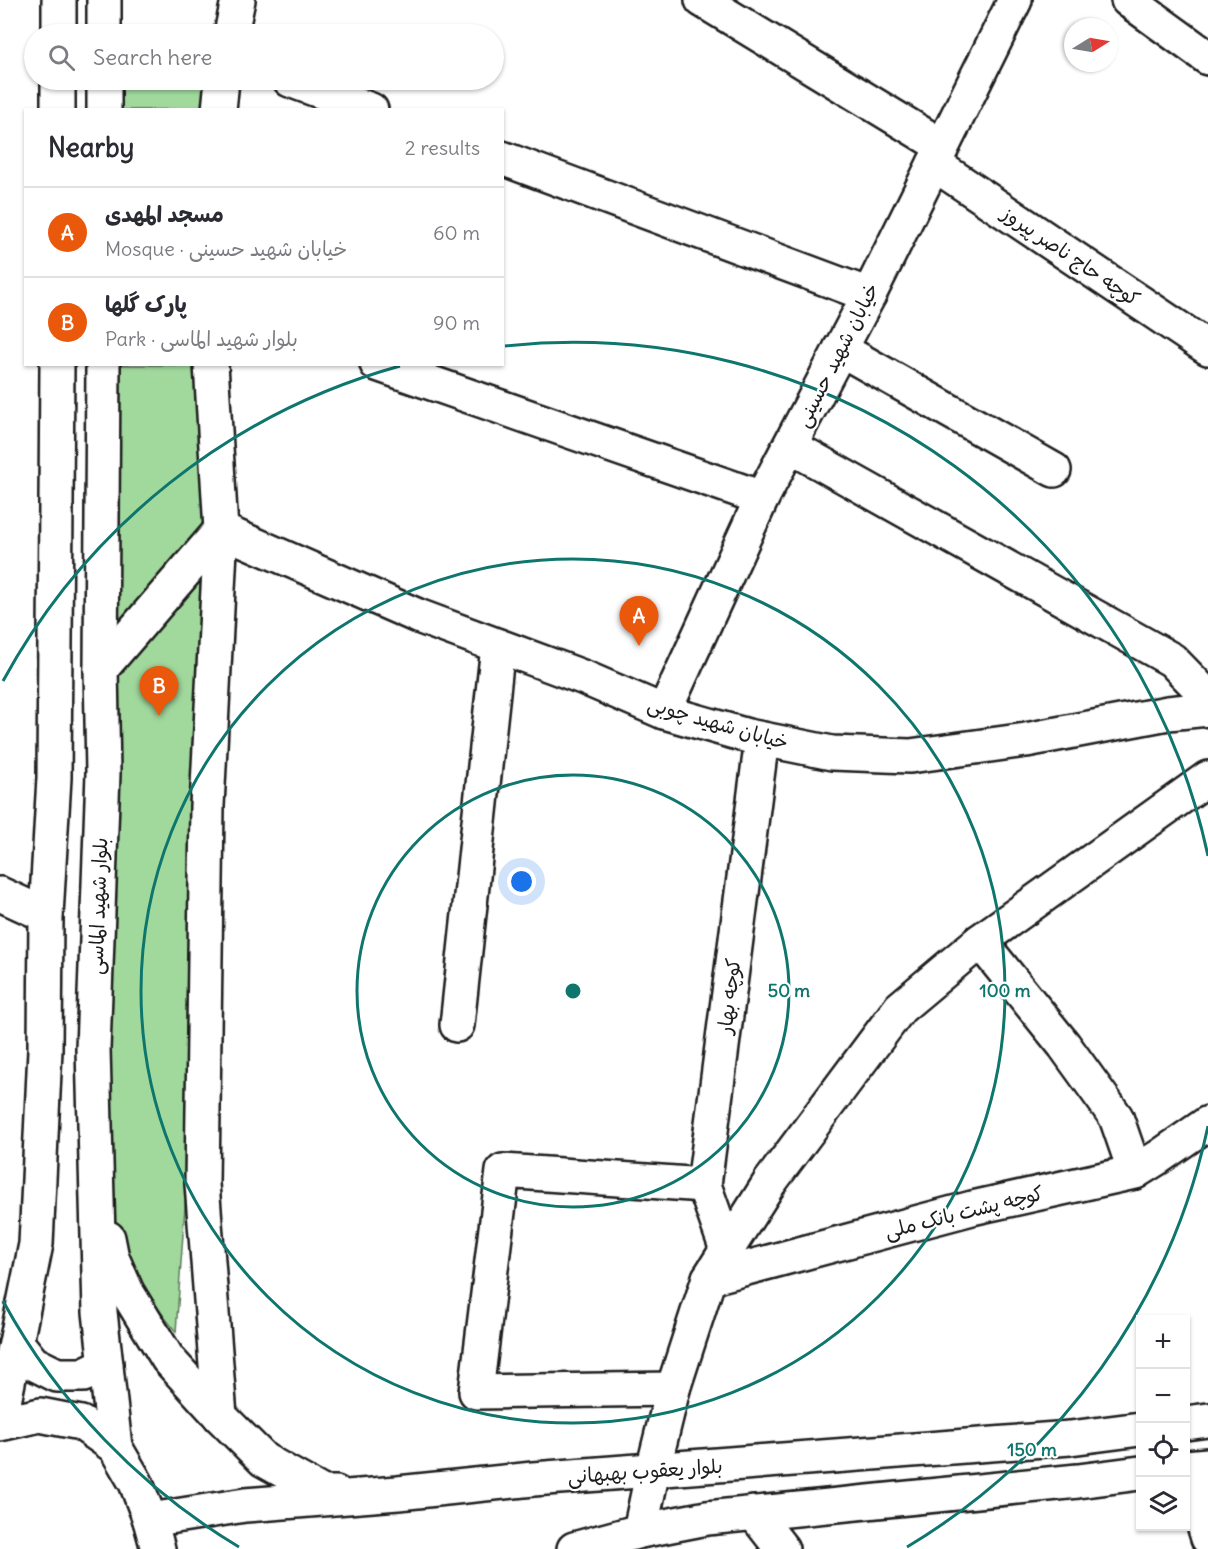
<!DOCTYPE html>
<meta charset="utf-8">
<style>
body{margin:0;font-family:Delius,"Playpen Sans Arabic",sans-serif;background:#f7f7f7;color:#2b2b33}
.controls{position:absolute;right:18px;bottom:18px;display:grid;overflow:hidden;border-radius:0px;box-shadow:0 2px 4px #0004}
.controls button{width:54px;height:54px;display:grid;place-items:center;padding:0;border:0;border-bottom:2px solid #e1e1e2;background:#fff;color:#2b2b33;font:30px sans-serif}
.compass{position:absolute;left:1064px;top:18px;width:54px;height:54px;border-radius:50%;background:#fff;box-shadow:0 2px 4px #0004;rotate:79deg}
.you{position:absolute;left:522px;top:882px;width:21px;height:21px;margin:-15px;border:4px solid #fff;border-radius:50%;background:#1a73e8;box-shadow:0 0 0 9px #1a73e833}
.badge{display:grid;place-items:center;width:39px;height:39px;border-radius:50%;background:#ea580c;color:#fff;font-size:20px;font-weight:700}
.pin{position:absolute;translate:-50% -50px;filter:drop-shadow(0 2px 3px #0008)}
.pin::after{content:'';position:absolute;top:32px;width:21px;height:18px;background:inherit;clip-path:polygon(0 0,100% 0,50% 100%)}
.list{margin:0;padding:0;list-style:none}
h2{display:flex;justify-content:space-between;align-items:center;height:78px;margin:0;padding:0 24px;font-size:26px}
h2 small{font-size:20px;font-weight:400;color:#7c7c81}
.list li{display:grid;grid-template-columns:39px 1fr auto;gap:18px;align-items:center;box-sizing:border-box;height:90px;padding:0 24px;border-top:2px solid #e1e1e2}
.list b{display:block;font-size:22px;white-space:nowrap}
.list p{margin:0;font-size:20px;white-space:nowrap;color:#7c7c81}
.list em{font-size:20px;font-style:normal;color:#7c7c81}
.icon{flex:none;width:33px;height:33px;fill:none;stroke:currentColor;stroke-width:2;stroke-linecap:round;stroke-linejoin:round}
.map{position:relative;flex:none;width:1208px;height:1549px;overflow:hidden}
.search{position:absolute;background:#fff;box-shadow:0 2px 4px #0004;left:24px;top:24px;width:480px;height:66px;display:flex;align-items:center;gap:15px;box-sizing:border-box;padding:0 21px;border-radius:33px;color:#7c7c81;font-size:22px}
.panel{position:absolute;background:#fff;box-shadow:0 2px 4px #0004;left:24px;top:108px;width:480px;height:258px;border-radius:0px}
.map>svg:first-child{display:block}
.green{fill:#a1d99d;stroke:#5e7a5c;stroke-width:1.5}
.lines{fill:none;stroke-linecap:round;stroke-linejoin:round}
.street-casing{stroke:#1c1c1c;stroke-width:38}
.secondary-casing{stroke:#1c1c1c;stroke-width:38}
.primary-casing{stroke:#1c1c1c;stroke-width:38}
.street{stroke:#fff;stroke-width:33}
.secondary{stroke:#fff;stroke-width:33}
.primary{stroke:#fff;stroke-width:33}
.ring{fill:none;stroke:#0f766e;stroke-width:3}
.labels{text-anchor:middle;stroke-width:4.5;stroke-linejoin:round;paint-order:stroke}
.street-label{font-size:20px;fill:#1c1c1c;stroke:#fff}
.centre{fill:#0f766e;stroke:#fff;stroke-width:3}
.ring-label{font-size:18px;text-anchor:middle;font-weight:bold;fill:#0f766e;stroke:#fff;stroke-width:4.5;stroke-linejoin:round;paint-order:stroke}
</style>
<div class="map">
<svg width="1208" height="1549" viewBox="0 0 1208 1549">
<rect width="100%" height="100%" fill="#fff"/>
<filter id="ink" filterUnits="userSpaceOnUse"><feTurbulence type="fractalNoise" baseFrequency=".0167" numOctaves="2"/><feDisplacementMap in="SourceGraphic" scale="12" xChannelSelector="R" yChannelSelector="G"/><feConvolveMatrix kernelMatrix="1 2 1 2 8 2 1 2 1" color-interpolation-filters="sRGB"/></filter>
<g filter="url(#ink)">
<g class="green">
<path d="M 114,80 L 222,80 L 221,109 L 114,110 Z"/>
<path d="M 113,365 L 212,365 L 206,913 L 176,1332 L 109,1245 Z"/>
</g>
<g class="lines">
<g class="street-casing">
<g id="street">
<path d="M 702,0 L 942,146"/>
<path d="M 1128,0 L 1208,58"/>
<path d="M 231,34 L 238,0"/>
<path d="M 290,80 L 371,110"/>
<path d="M 219,110 L 222,80"/>
<path d="M 502,158 L 869,295"/>
<path d="M 934,164 L 1208,348"/>
<path d="M 840,349 L 1054,470"/>
<path d="M 211,364 L 221,530 L 207,806 L 202,1184 L 220,1416"/>
<path d="M 377,364 L 762,498"/>
<path d="M 790,446 L 1172,660 L 1208,697"/>
<path d="M 101,669 L 221,530 L 418,616 L 585,678 L 664,712 L 748,736 L 832,753 L 910,756 L 1026,740 L 1168,713 L 1208,709"/>
<path d="M 664,712 L 762,498 L 869,295 L 1015,0"/>
<path d="M 0,894 L 46,915"/>
<path d="M 980,941 L 1064,1045 L 1116,1117 L 1135,1172"/>
<path d="M 457,1025 L 498,646"/>
<path d="M 727,1250 L 704,1185 L 762,739"/>
<path d="M 709,1278 L 972,1208 L 1135,1172 L 1159,1157 L 1208,1123"/>
<path d="M 673,1389 L 476,1392 L 503,1171 L 704,1185"/>
<path d="M 1186,1467 L 1208,1538"/>
<path d="M 653,1470 L 673,1389 L 709,1278 L 770,1182 L 900,1008 L 980,941 L 1208,778"/>
<path d="M 754,1513 L 782,1549"/>
</g>
</g>
<g class="secondary-casing">
<g id="secondary">
<path d="M 59,34 L 59,0"/>
<path d="M 104,34 L 104,0"/>
<path d="M 58,110 L 58,80"/>
<path d="M 104,110 L 104,80"/>
<path d="M 103,364 L 101,669 L 103,773 L 93,1049 L 100,1312 L 115,1447"/>
<path d="M 108,1238 L 112,1258 L 127,1292 L 168,1359 L 220,1416 L 264,1460 L 323,1493 L 336,1493"/>
<path d="M 17,1343 L 33,1363 L 57,1375 L 83,1375 L 106,1364"/>
<path d="M 0,1422 L 36,1244 L 45,1050 L 46,915 L 54,778 L 57,364"/>
<path d="M 1186,1423 L 1208,1420"/>
<path d="M 1186,1467 L 1208,1465"/>
<path d="M 150,1520 L 245,1505 L 398,1493 L 533,1479 L 1070,1438 L 1140,1429"/>
<path d="M 640,1531 L 653,1470"/>
<path d="M 574,1549 L 640,1531 L 707,1518 L 1078,1481 L 1140,1473"/>
</g>
</g>
<g class="primary-casing">
<path id="primary" d="M 0,1424 L 40,1415 L 81,1423 L 115,1447 L 136,1483 L 150,1520 L 158,1549"/>
</g>
<use href="#street" class="street"/>
<use href="#secondary" class="secondary"/>
<use href="#primary" class="primary"/>
</g>
</g>
<g class="ring">
<circle cx="573" cy="991" r="216"/>
<circle cx="573" cy="991" r="432"/>
<path d="M1208 1126A649 649 0 0 1 907 1547M239 1547A649 649 0 0 1 3 1301M3 681A649 649 0 0 1 400 366M505 346A649 649 0 0 1 1208 856"/>
</g>
<g class="labels">
<g class="street-label">
<text transform="translate(1071 256) rotate(34)" y="7">کوچه حاج ناصر پیروز</text>
<text transform="translate(837 355) rotate(-63)" y="7">خیابان شهید حسینی</text>
<text transform="translate(718 723) rotate(16)" y="7">خیابان شهید چوبی</text>
<text transform="translate(98 906) rotate(-88)" y="7">بلوار شهید الماسی</text>
<text transform="translate(729 996) rotate(-83)" y="7">کوچه بهار</text>
<text transform="translate(964 1212) rotate(-14)" y="7">کوچه پشت بانک ملی</text>
<text transform="translate(645 1471) rotate(-4)" y="7">بلوار یعقوب بهبهانی</text>
</g>
</g>
<circle cx="573" cy="991" r="9" class="centre"/>
<g class="ring-label">
<text x="789" y="997">50 m</text>
<text x="1005" y="997">100 m</text>
<text x="1032" y="1456">150 m</text>
</g>
</svg>
<div class="controls">
<button>+</button>
<button>−</button>
<button><svg class="icon" aria-label="locate" viewBox="0 0 24 24"><circle cx="12" cy="12" r="6"/><path d="M12 2v4M12 18v4M2 12h4M18 12h4"/></svg></button>
<button><svg class="icon" aria-label="layers" viewBox="0 0 24 24"><path d="M12 4l9 5-9 5-9-5zM3 14l9 5 9-5"/></svg></button>
</div>
<svg class="compass" viewBox="-18 -18 36 36"><path d="M0-13l5 13h-10z" fill="#e53935"/><path d="M0 13l5-13h-10z" fill="#7c7c81"/></svg>
<div class="you"></div>
<div class="pin badge" style="left:639px;top:646px">A</div>
<div class="pin badge" style="left:159px;top:716px">B</div>
<div class="search"><svg class="icon" aria-label="search" viewBox="0 0 24 24"><circle cx="10" cy="10" r="6"/><path d="M15 15l6 6"/></svg>Search here</div>
<section class="panel">
<h2>Nearby<small>2 results</small></h2>
<ul class="list">
<li><span class="badge">A</span><div><b>مسجد المهدی</b><p>Mosque · خیابان شهید حسینی</p></div><em>60 m</em></li>
<li><span class="badge">B</span><div><b>پارک گلها</b><p>Park · بلوار شهید الماسی</p></div><em>90 m</em></li>
</ul>
</section>
</div>
